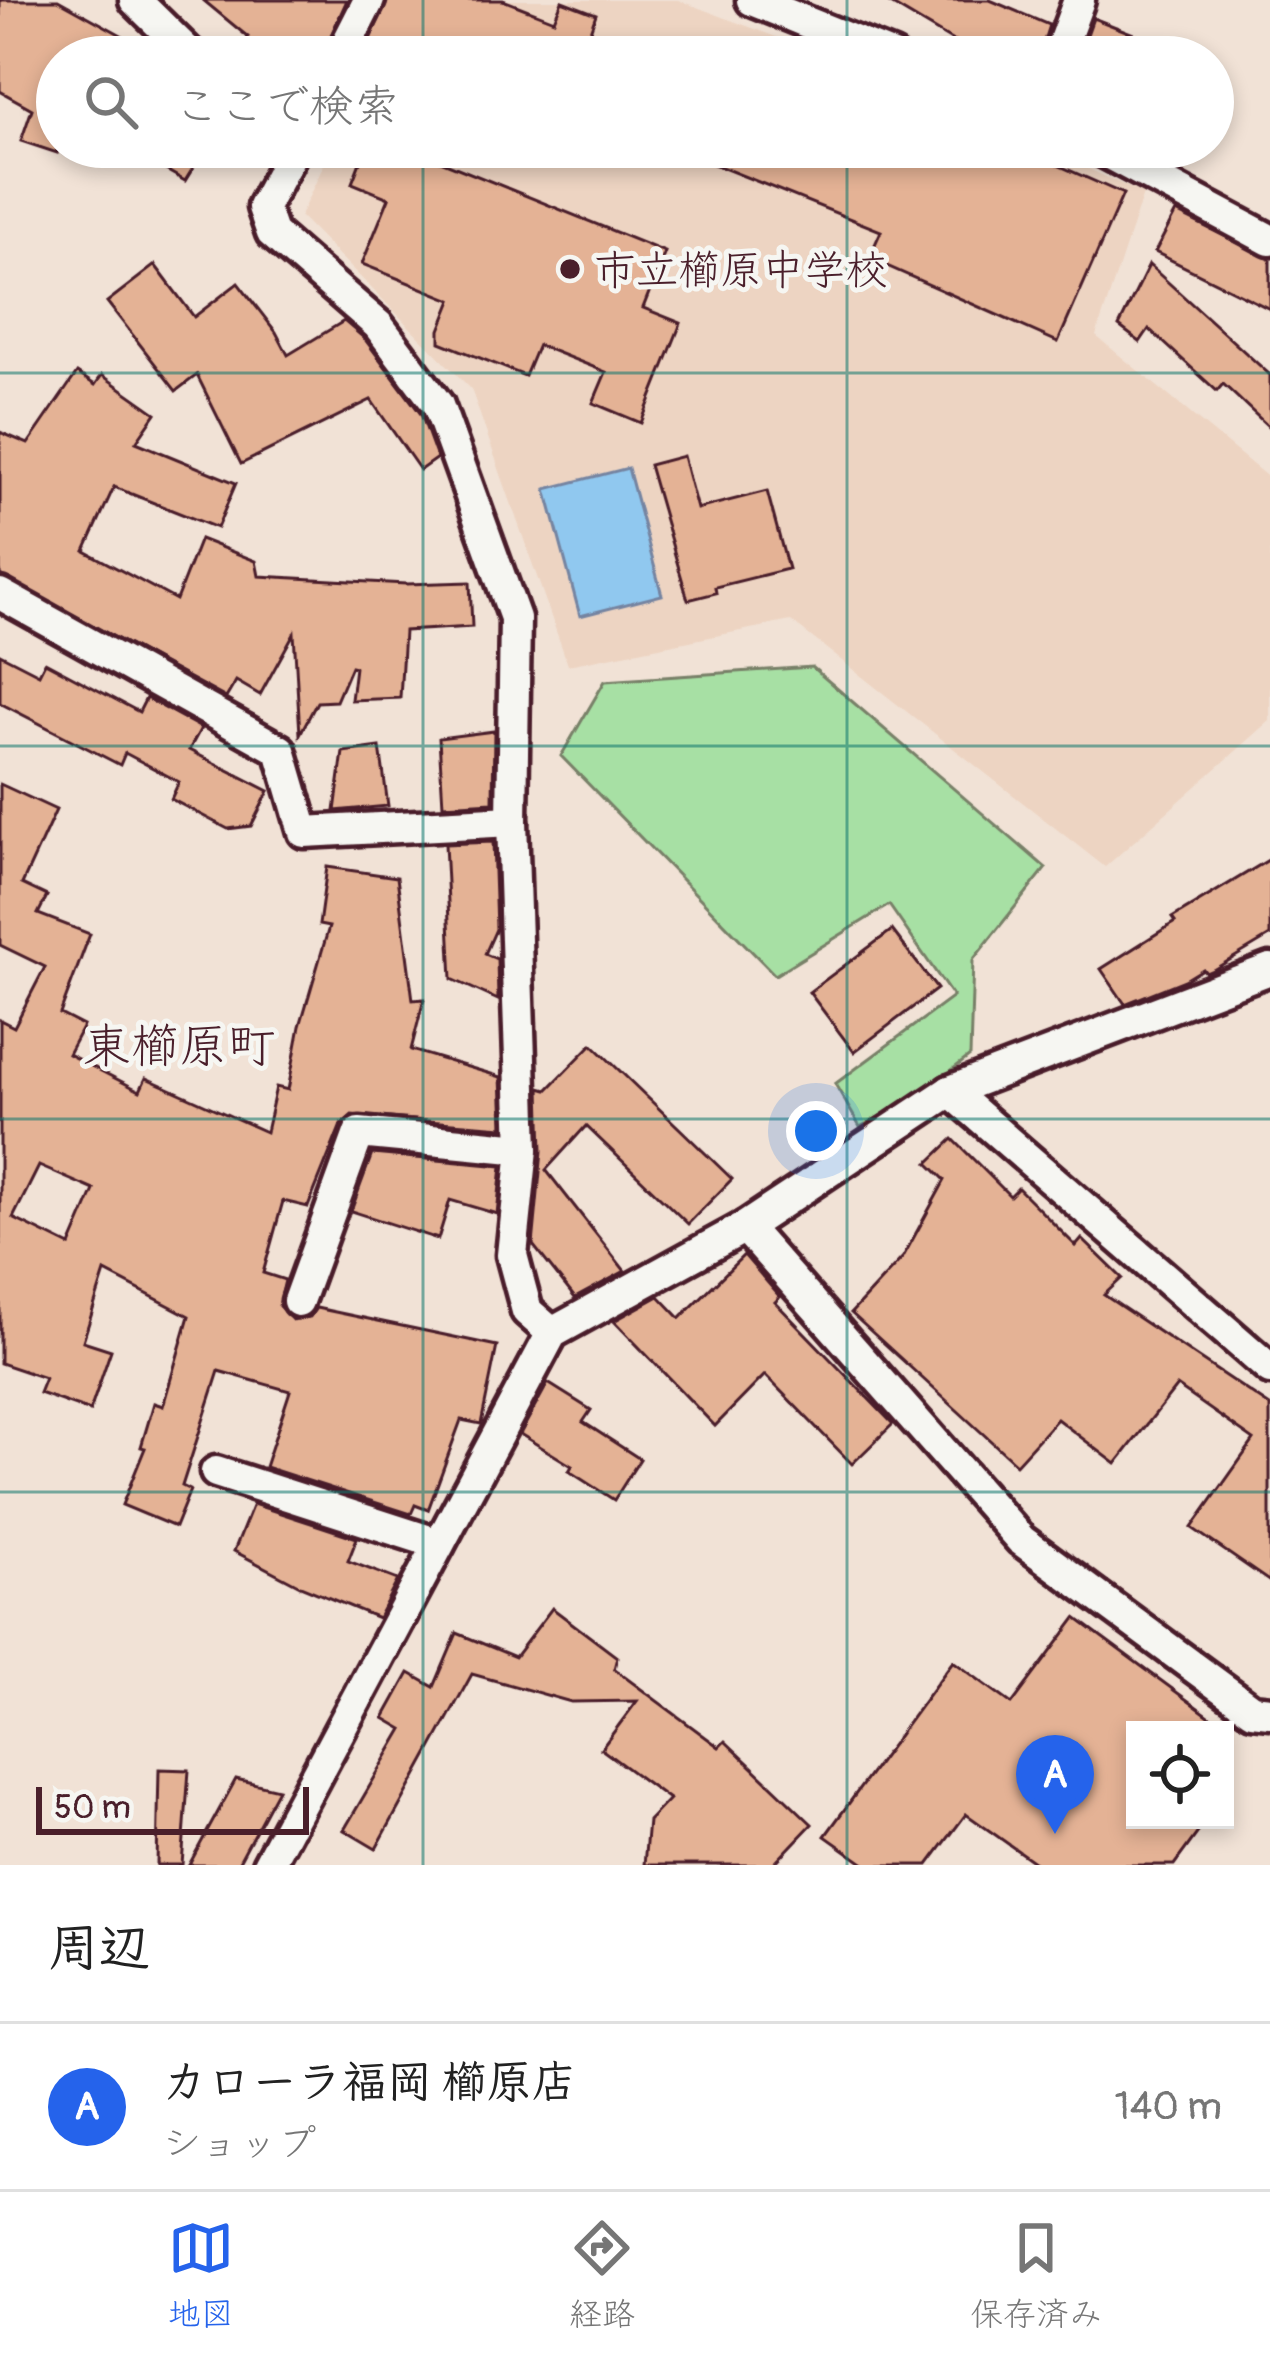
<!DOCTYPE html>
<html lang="ja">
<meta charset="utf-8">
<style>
body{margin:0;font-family:Pangolin,"Klee One",sans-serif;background:#f2f2f2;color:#222}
.controls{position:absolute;right:36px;bottom:36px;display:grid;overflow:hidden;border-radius:0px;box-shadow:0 6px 18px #0003}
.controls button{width:108px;height:108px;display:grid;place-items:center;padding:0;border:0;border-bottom:3px solid #e0e0e0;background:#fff;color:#222;font:60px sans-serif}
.scale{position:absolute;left:36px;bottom:30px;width:273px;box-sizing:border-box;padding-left:12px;border:6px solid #4a1f2b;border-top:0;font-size:33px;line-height:42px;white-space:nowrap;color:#4a1f2b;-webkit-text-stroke:9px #f6f6f2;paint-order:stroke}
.you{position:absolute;left:816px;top:1131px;width:42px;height:42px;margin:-30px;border:9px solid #fff;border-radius:50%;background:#1a73e8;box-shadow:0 0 0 18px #1a73e833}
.badge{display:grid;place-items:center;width:78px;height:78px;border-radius:50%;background:#2563eb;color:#fff;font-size:39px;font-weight:700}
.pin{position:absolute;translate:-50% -99px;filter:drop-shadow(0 3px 6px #0008)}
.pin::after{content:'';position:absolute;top:63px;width:42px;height:36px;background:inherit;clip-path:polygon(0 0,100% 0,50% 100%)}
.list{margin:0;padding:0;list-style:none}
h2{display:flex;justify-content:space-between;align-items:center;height:156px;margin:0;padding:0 48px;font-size:51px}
h2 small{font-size:39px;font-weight:400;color:#767676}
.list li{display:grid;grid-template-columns:78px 1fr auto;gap:36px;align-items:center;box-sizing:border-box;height:168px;padding:0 48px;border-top:3px solid #e0e0e0}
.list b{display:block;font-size:45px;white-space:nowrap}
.list p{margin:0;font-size:39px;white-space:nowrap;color:#767676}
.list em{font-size:39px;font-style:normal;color:#767676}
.icon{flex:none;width:66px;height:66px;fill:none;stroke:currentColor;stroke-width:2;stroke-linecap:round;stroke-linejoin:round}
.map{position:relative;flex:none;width:1270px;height:1865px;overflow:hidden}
.search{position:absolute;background:#fff;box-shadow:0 6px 18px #0003;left:36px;right:36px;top:36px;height:132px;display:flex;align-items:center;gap:30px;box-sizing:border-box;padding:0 42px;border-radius:66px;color:#767676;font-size:45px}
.sheet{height:324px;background:#fff}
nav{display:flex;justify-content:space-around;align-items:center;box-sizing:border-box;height:168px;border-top:3px solid #e0e0e0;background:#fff;font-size:33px;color:#767676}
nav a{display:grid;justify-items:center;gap:6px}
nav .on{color:#2563eb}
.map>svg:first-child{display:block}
.built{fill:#edd4c2}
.green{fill:#a7e0a4;stroke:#788068;stroke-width:3}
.water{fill:#90c8ef;stroke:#7484a1;stroke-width:3}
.building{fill:#e4b295;stroke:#4a1f2b;stroke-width:3;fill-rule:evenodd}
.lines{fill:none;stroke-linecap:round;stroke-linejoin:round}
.street-casing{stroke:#4a1f2b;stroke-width:39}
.street{stroke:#f6f6f2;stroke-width:30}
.grid{fill:none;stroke:#0f766e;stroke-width:3;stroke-opacity:0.55}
.poi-dot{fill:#4a1f2b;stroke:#f6f6f2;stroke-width:4.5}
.labels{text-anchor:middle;stroke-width:10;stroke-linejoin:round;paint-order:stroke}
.poi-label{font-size:42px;fill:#4a1f2b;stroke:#f6f6f2;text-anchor:start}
.quarter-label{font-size:48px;fill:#4a1f2b;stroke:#f6f6f2}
</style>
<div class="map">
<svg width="1270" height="1865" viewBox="0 0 1270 1865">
<rect width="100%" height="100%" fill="#f1e2d6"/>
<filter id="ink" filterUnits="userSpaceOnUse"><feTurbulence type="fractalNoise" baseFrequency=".00833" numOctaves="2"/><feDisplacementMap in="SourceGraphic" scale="24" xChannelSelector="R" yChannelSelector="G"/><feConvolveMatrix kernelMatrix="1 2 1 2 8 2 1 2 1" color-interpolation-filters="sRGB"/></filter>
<g filter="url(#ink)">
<g class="built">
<path d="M 399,0 L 678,0 L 829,57 L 373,57 Z"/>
<path d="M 332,147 L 1041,147 L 1143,194 L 1096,336 L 1270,479 L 1270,721 L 1105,867 L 791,621 L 568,665 L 471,389 L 300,216 Z"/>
</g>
<path class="green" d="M 812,667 L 1046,868 L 973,960 L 970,1056 L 922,1093 L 860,1127 L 835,1084 L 953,997 L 889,905 L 775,975 L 561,756 L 605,681 Z"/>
<path class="water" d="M 628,468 L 662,595 L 580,616 L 546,489 Z"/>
<g class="building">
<path d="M 0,0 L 58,0 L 161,57 L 57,57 L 57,153 L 21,141 L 32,109 L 0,91 Z"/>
<path d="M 203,0 L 347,0 L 321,57 L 239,57 L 248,37 Z"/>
<path d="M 388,0 L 503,0 L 554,20 L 562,1 L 596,14 L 589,34 L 643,57 L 362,57 Z"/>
<path d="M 884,0 L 990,0 L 1049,25 L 1039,57 L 980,57 Z"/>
<path d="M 1093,18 L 1187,55 L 1187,57 L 1079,57 Z"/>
<path d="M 126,147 L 206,147 L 185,181 Z"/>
<path d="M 366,147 L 406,147 L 665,252 L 643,308 L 681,323 L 641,423 L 593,403 L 606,372 L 538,345 L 525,376 L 440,342 L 440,330 L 452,300 L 362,264 L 389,198 L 352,183 Z"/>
<path d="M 671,147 L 1017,147 L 1123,194 L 1058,342 L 869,258 L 881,231 Z"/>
<path d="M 1176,212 L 1270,259 L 1270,309 L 1155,252 Z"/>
<path d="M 155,265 L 194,317 L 238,283 L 276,332 L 288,355 L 344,321 L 364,338 L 421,414 L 437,458 L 420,470 L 371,400 L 241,464 L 197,375 L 176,391 L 107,302 Z"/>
<path d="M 1149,265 L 1270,375 L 1270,428 L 1223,384 L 1217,391 L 1149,329 L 1140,342 L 1119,326 Z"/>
<path d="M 77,373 L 95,385 L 102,375 L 156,413 L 136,442 L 236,483 L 217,528 L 114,487 L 85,551 L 176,600 L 200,539 L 256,561 L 259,576 L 406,584 L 470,582 L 472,627 L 404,631 L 400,698 L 351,700 L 355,667 L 351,666 L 336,701 L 317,702 L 300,734 L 294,633 L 260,695 L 236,681 L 226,698 L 0,575 L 0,432 L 28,444 Z"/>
<path d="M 683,456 L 697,509 L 767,491 L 788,569 L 715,587 L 716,593 L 688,600 L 649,465 Z"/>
<path d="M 0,654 L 39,674 L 45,662 L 139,712 L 146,698 L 201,728 L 189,750 L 269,791 L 251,826 L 228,829 L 171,799 L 179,782 L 125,753 L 120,765 L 0,703 Z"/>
<path d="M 494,731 L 493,802 L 443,805 L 439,738 Z"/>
<path d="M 380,747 L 388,806 L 335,811 L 343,752 Z"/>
<path d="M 0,784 L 56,810 L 22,884 L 47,896 L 38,914 L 90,934 L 60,1014 L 83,1026 L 68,1054 L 140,1091 L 146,1078 L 266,1132 L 276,1087 L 288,1090 L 300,1026 L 329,927 L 319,925 L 327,867 L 397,877 L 413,1000 L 424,999 L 411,1050 L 501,1077 L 503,1127 L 352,1115 L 341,1125 L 308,1207 L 283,1201 L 263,1273 L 285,1280 L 279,1306 L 292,1320 L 310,1317 L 316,1308 L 497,1346 L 481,1424 L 461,1420 L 428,1510 L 415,1505 L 411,1514 L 265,1467 L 290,1391 L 219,1371 L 182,1486 L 190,1490 L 175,1527 L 122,1505 L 145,1448 L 141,1447 L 154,1403 L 163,1406 L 189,1316 L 105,1272 L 83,1341 L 111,1350 L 90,1411 L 39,1393 L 45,1378 L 0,1363 L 0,1020 L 14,1027 L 45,967 L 0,945 ZM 39,1166 L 94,1190 L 70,1246 L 13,1218 Z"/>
<path d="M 493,842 L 496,929 L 485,954 L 497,959 L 498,1000 L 452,979 L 445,844 Z"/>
<path d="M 1270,859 L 1270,936 L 1213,970 L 1206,973 L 1203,969 L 1185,980 L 1125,1004 L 1101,969 L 1175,922 L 1172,918 Z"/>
<path d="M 892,930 L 937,989 L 854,1052 L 809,992 Z"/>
<path d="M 592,1044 L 732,1179 L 688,1224 L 586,1126 L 546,1170 L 625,1271 L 575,1298 L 533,1245 L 542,1151 L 540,1088 L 547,1090 Z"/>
<path d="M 953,1139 L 1010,1196 L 1018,1188 L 1076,1246 L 1082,1239 L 1122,1278 L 1104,1295 L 1270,1406 L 1270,1582 L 1192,1528 L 1254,1440 L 1177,1386 L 1116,1464 L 1057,1419 L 1016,1464 L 851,1313 L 903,1257 L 945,1180 L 928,1163 Z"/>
<path d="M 372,1154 L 502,1166 L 497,1214 L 450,1200 L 438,1239 L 351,1211 Z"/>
<path d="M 744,1255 L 780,1297 L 775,1302 L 893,1424 L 852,1464 L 765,1375 L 715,1426 L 614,1321 L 659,1296 L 680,1318 Z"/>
<path d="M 548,1383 L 591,1410 L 583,1422 L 640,1459 L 614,1500 L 569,1471 L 572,1466 L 520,1434 Z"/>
<path d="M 253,1504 L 357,1538 L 348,1561 L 398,1580 L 378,1618 L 300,1586 L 234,1551 Z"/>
<path d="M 552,1608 L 617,1657 L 614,1669 L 719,1747 L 725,1741 L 812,1824 L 773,1865 L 644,1865 L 648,1821 L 669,1799 L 601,1749 L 637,1701 L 571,1702 L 472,1674 L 376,1849 L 344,1830 L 403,1729 L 384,1718 L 409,1673 L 434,1687 L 457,1633 L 515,1657 Z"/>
<path d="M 1076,1618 L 1228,1730 L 1135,1730 L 1135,1820 L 1207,1820 L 1174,1865 L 1038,1865 L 966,1814 L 928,1865 L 866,1865 L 825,1836 L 953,1661 L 1012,1704 Z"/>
<path d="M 159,1769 L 189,1770 L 182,1865 L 157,1865 Z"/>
<path d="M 236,1779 L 278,1789 L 237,1865 L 189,1865 Z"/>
</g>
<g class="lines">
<g class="street-casing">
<g id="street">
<path d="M 135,0 L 193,57"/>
<path d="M 752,0 L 893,57"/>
<path d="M 340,57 L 369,0"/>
<path d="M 1058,57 L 1079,0"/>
<path d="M 295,147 L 263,207 L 272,233 L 378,325 L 438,405 L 515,618 L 512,821 L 523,1149 L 512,1255 L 527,1311 L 552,1333"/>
<path d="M 1096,147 L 1270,240"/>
<path d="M 0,594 L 280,750 L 304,832 L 512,821"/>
<path d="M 950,1091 L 1270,1369"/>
<path d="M 745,1227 L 1021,1540 L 1252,1710 L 1270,1712"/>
<path d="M 298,1301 L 359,1133 L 523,1149"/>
<path d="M 216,1472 L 439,1544"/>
<path d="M 268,1865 L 552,1333 L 745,1227 L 950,1091 L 1270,969"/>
</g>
</g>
<use href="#street" class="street"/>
</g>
</g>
<path class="grid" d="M 423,0 L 423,57M 847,0 L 847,57M 423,147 L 423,1865M 847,147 L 847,1865M 0,373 L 1270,373M 0,746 L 1270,746M 0,1119 L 1270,1119M 0,1492 L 1270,1492"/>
<circle class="poi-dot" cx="570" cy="269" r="12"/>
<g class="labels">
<g class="poi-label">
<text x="594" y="284">市立櫛原中学校</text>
</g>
<g class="quarter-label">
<text x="179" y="1062">東櫛原町</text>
</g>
</g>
</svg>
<div class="controls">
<button><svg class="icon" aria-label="locate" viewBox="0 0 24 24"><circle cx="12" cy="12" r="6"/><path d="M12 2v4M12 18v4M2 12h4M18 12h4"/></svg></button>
</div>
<div class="scale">50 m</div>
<div class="you"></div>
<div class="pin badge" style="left:1055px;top:1834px">A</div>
<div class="search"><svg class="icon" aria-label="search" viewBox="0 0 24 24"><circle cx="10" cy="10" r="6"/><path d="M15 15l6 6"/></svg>ここで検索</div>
</div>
<section class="sheet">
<h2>周辺<small></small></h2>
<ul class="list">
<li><span class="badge">A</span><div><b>カローラ福岡 櫛原店</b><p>ショップ</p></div><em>140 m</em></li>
</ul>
</section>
<nav>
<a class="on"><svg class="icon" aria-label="map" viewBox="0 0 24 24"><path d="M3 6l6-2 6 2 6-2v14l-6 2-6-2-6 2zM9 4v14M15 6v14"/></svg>地図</a>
<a><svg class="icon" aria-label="directions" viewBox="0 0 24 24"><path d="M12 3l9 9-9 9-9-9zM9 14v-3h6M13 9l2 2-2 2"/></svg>経路</a>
<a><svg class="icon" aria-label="saved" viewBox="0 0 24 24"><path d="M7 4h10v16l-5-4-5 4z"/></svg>保存済み</a>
</nav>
